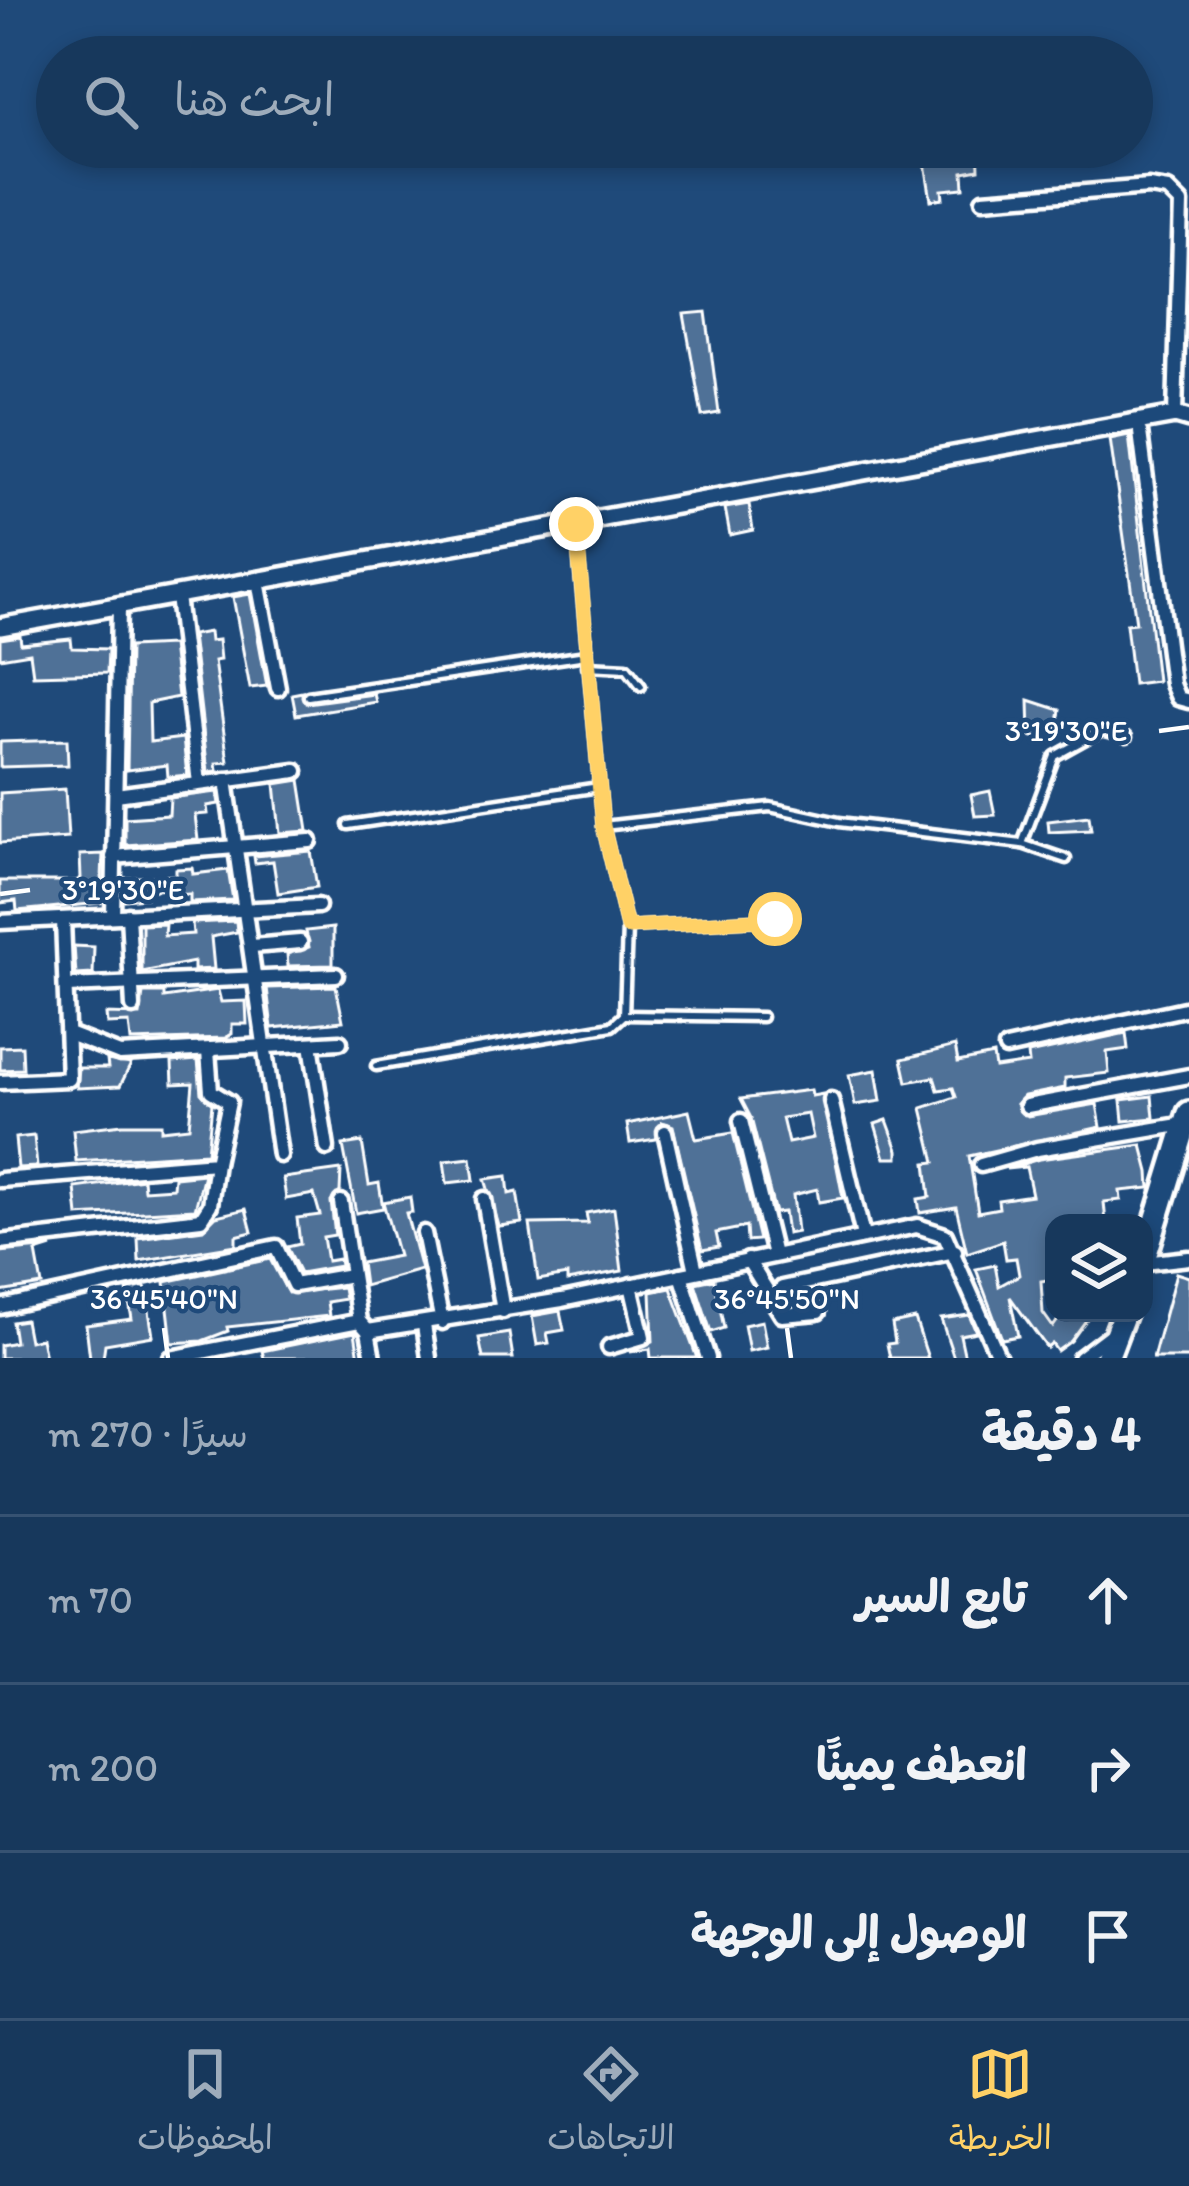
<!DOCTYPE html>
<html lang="ar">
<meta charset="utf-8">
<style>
body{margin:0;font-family:Itim,"Playpen Sans Arabic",sans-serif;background:#244365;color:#f1f3f6;direction:rtl}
.controls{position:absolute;right:36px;bottom:36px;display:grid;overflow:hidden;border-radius:24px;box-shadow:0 6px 18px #0003}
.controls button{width:108px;height:108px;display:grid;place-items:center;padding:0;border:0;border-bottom:3px solid #365272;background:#17385c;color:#f1f3f6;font:60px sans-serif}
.stop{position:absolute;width:36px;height:36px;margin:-27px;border:9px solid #ffd166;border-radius:50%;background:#fff}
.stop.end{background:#ffd166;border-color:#fff;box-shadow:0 3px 12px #0008}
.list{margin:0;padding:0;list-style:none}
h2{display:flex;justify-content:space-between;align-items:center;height:156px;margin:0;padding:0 48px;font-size:51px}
h2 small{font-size:39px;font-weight:400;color:#9eacbb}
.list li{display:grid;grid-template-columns:78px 1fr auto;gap:36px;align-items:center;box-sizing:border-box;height:168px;padding:0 48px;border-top:3px solid #365272}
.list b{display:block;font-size:45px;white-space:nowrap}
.list em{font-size:39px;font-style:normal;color:#9eacbb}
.icon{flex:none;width:66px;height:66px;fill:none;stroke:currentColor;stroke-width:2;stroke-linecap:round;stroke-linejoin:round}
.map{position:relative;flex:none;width:1189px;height:1358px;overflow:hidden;direction:ltr}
.search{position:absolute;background:#17385c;box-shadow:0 6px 18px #0003;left:36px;right:36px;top:36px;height:132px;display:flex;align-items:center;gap:30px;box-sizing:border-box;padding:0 42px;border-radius:66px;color:#9eacbb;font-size:45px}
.sheet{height:660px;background:#17385c}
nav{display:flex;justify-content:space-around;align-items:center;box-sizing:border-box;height:168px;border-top:3px solid #365272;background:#17385c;font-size:33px;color:#9eacbb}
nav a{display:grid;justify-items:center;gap:6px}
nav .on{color:#ffd166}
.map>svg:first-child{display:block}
.building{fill:#507197;stroke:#fff;stroke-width:3;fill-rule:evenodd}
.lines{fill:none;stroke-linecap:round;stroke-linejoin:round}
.service-casing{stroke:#fff;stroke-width:15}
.minor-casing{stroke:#fff;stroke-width:21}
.tertiary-casing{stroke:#fff;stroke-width:24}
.primary-casing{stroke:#fff;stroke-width:30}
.service{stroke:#1f4a7a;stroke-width:6}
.minor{stroke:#1f4a7a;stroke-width:12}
.tertiary{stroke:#1f4a7a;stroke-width:15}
.primary{stroke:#1f4a7a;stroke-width:21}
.route{stroke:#ffd166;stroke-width:15}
.ticks{fill:none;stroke:#fff;stroke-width:4.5}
.ticks-label{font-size:30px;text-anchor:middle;fill:#fff;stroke:#1f4a7a;stroke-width:9;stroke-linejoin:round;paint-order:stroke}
</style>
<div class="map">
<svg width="1189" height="1358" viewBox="0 0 1189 1358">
<rect width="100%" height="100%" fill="#1f4a7a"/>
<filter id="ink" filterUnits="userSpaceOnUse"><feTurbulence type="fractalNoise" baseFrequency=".00833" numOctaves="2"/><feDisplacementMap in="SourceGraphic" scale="24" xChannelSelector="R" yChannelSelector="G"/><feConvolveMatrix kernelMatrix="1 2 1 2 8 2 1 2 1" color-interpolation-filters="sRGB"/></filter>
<g filter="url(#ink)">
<g class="building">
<path d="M 933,147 L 978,147 L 979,169 L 963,172 L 964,188 L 942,190 L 943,198 L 931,200 L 924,157 L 934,155 Z"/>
<path d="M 706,312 L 719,413 L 702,416 L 684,314 Z"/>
<path d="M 1129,435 L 1157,681 L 1133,684 L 1126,624 L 1136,623 L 1110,439 Z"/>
<path d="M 749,504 L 753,530 L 730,535 L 725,508 Z"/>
<path d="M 250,594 L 267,686 L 250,688 L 233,597 Z"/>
<path d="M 209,632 L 210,641 L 218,640 L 220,660 L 214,661 L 228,762 L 216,763 L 217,771 L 208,772 L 192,635 Z"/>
<path d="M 20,636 L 21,644 L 71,639 L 72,648 L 108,649 L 107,673 L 33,675 L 30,653 L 0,658 L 0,639 Z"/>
<path d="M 172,645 L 178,697 L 149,703 L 150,742 L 183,738 L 187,775 L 168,777 L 167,765 L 127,770 L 129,647 Z"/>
<path d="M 302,692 L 306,703 L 374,694 L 376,702 L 296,715 L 292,694 Z"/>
<path d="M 1029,700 L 1060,710 L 1055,742 L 1030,736 Z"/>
<path d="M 67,740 L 68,765 L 0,767 L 0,742 Z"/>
<path d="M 300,780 L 308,831 L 280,833 L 275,784 Z"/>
<path d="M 65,789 L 68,838 L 0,843 L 0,793 Z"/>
<path d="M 990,791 L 995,815 L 975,816 L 971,795 Z"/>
<path d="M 217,792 L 219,804 L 207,806 L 208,814 L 195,815 L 198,840 L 125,845 L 125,818 L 169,815 L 170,798 Z"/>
<path d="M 1089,816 L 1091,830 L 1049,832 L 1048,821 Z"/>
<path d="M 311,851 L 317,887 L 278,893 L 273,861 L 255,863 L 254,856 Z"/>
<path d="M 103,854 L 101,903 L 17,911 L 16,901 L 0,903 L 0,881 L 76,881 L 81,878 L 80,855 Z"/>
<path d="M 192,868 L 193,874 L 228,870 L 233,900 L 190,902 L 190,894 L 178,895 L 177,888 L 146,891 L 146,898 L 124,900 L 124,878 L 176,875 L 176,869 Z"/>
<path d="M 236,921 L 237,932 L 211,937 L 214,969 L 194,970 L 194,962 L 142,972 L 142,925 L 165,924 L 164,936 L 193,934 L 192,923 Z"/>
<path d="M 333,928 L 333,965 L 288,966 L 287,954 L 309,947 L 306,931 Z"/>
<path d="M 74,946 L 94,947 L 93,974 L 76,975 Z"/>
<path d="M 336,986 L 343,1021 L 272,1028 L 267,988 Z"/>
<path d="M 218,990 L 221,1002 L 246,1001 L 247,1024 L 232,1024 L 232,1034 L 225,1038 L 131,1041 L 129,1023 L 107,1024 L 106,1014 L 140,1015 L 143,993 L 164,993 L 164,998 Z"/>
<path d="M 1126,1033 L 1128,1049 L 1107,1052 L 1109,1073 L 1065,1078 L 1065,1088 L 1024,1096 L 1017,1104 L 1028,1116 L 1097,1104 L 1101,1127 L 969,1156 L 978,1212 L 999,1208 L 998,1200 L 1032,1195 L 1026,1167 L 1006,1169 L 1039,1159 L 1142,1145 L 1149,1172 L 1150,1188 L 1120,1191 L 1121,1200 L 1104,1202 L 1106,1223 L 1054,1223 L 1054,1279 L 1041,1281 L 1043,1313 L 1053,1327 L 1063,1313 L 1087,1319 L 1071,1341 L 1057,1351 L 1052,1344 L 1047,1348 L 1010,1297 L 1018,1336 L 1002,1339 L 976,1269 L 995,1265 L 999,1286 L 1019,1275 L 1016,1258 L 1006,1259 L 1003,1241 L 967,1253 L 956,1207 L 920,1213 L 918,1199 L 930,1197 L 926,1163 L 935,1162 L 922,1108 L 956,1097 L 953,1088 L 938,1090 L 934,1077 L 907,1082 L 902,1059 L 955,1046 L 958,1062 L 993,1055 L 995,1068 L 1029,1063 L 1028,1054 Z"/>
<path d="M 22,1046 L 23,1069 L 0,1070 L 0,1047 Z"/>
<path d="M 107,1060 L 131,1064 L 120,1086 L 77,1088 L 79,1068 L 108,1068 Z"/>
<path d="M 198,1060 L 201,1093 L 212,1104 L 207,1153 L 76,1161 L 73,1130 L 122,1124 L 161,1124 L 161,1130 L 189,1127 L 193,1083 L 173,1084 L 172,1062 Z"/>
<path d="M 876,1070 L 881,1101 L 855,1105 L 849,1075 Z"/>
<path d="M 811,1090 L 812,1096 L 823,1094 L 843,1198 L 819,1202 L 817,1189 L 793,1195 L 797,1232 L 787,1234 L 784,1212 L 775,1213 L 751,1118 L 741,1099 ZM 808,1114 L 813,1138 L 788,1143 L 782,1118 Z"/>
<path d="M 1152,1096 L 1154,1118 L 1123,1121 L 1121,1100 Z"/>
<path d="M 689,1111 L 696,1139 L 733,1133 L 759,1240 L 747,1241 L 746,1227 L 716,1233 L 719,1247 L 702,1250 L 673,1126 L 662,1122 L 656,1139 L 630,1143 L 627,1124 Z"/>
<path d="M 887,1120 L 898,1150 L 898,1158 L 885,1158 L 875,1124 Z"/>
<path d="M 34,1136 L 37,1167 L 18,1168 L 15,1138 Z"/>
<path d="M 362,1142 L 369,1185 L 379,1183 L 383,1208 L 356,1213 L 343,1145 Z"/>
<path d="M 471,1158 L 474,1180 L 447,1183 L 444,1161 Z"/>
<path d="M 341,1170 L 340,1192 L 331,1202 L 335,1235 L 323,1237 L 327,1261 L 339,1259 L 340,1266 L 300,1273 L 287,1247 L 300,1244 L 297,1218 L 320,1215 L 314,1194 L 286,1199 L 283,1178 Z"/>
<path d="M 204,1174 L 195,1209 L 78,1216 L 75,1188 L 143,1179 L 144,1190 L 173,1188 L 174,1177 Z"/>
<path d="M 507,1176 L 509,1194 L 517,1192 L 522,1223 L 499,1226 L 485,1179 Z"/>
<path d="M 410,1197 L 412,1212 L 406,1213 L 421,1270 L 364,1286 L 361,1263 L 398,1256 L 383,1202 Z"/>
<path d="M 614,1208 L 622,1271 L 567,1281 L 567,1275 L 538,1280 L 530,1224 L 588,1223 L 586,1213 Z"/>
<path d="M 246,1209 L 252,1232 L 236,1236 L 236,1245 L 139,1261 L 138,1238 L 203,1229 L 216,1216 Z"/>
<path d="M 52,1247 L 36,1252 L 42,1285 L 0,1292 L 0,1252 Z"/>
<path d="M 270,1259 L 288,1293 L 343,1287 L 345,1299 L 327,1302 L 329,1316 L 227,1327 L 228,1331 L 202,1341 L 172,1343 L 165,1282 Z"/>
<path d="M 1176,1273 L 1189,1277 L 1189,1358 L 1153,1358 Z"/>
<path d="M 714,1279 L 724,1328 L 711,1332 L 695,1283 Z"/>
<path d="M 145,1286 L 153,1336 L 105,1344 L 103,1358 L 90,1358 L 86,1325 L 132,1319 L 127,1290 Z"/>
<path d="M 671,1288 L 697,1358 L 651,1358 L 650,1349 L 630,1352 L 653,1341 L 651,1292 Z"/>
<path d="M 560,1311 L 564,1330 L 547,1333 L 549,1343 L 537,1345 L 532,1316 Z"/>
<path d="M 969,1315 L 976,1332 L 960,1335 L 965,1358 L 954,1358 L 941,1319 Z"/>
<path d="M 915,1319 L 928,1358 L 890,1358 L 887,1344 L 895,1343 L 892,1324 Z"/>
<path d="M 25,1320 L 29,1341 L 41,1338 L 45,1358 L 0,1358 L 0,1345 L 15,1342 L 12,1322 Z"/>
<path d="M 762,1321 L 767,1347 L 749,1351 L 744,1325 Z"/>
<path d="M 355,1332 L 359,1358 L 264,1358 L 262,1351 Z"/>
<path d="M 509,1333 L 513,1358 L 483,1358 L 479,1338 Z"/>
</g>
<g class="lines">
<g class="service-casing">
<g id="service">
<path d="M 587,666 L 627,668 L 641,686"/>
<path d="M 308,696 L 586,655"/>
<path d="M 348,825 L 599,787"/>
<path d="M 603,826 L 770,807 L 839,822 L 1022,844 L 1066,859"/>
<path d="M 1022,844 L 1055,756 L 1102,730 L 1127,737"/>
<path d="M 627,927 L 775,919"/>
<path d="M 624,1015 L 762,1017"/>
<path d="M 376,1066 L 612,1026 L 624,1015 L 627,927 L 603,826 L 576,527"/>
</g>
</g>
<g class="minor-casing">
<g id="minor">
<path d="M 983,200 L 1149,187 L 1168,190 L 1181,203 L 1175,415"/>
<path d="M 1140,432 L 1172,684 L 1178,698 L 1189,701"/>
<path d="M 258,581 L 278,688"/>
<path d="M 177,596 L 199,783"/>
<path d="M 226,780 L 280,1155"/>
<path d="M 116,795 L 296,771"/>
<path d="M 113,857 L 310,841"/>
<path d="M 128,915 L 133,1007"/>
<path d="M 113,916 L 119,607"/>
<path d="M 0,922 L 318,906"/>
<path d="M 252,946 L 300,942"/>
<path d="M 67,986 L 336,975"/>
<path d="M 71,1035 L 120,1054 L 340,1042"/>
<path d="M 311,1044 L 327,1148"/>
<path d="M 1006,1048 L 1189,1008"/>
<path d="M 0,1082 L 69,1079 L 63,920"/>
<path d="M 831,1100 L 863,1236"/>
<path d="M 1027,1106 L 1189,1076"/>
<path d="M 741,1121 L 774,1255"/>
<path d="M 665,1132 L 696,1271"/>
<path d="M 981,1165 L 1037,1149 L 1185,1124"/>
<path d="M 0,1180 L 216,1163 L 229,1102 L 211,1091 L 208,1051"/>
<path d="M 484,1199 L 503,1311"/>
<path d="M 341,1202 L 359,1321 L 368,1331 L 373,1358"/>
<path d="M 424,1233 L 442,1322"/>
<path d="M 0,1242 L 201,1219 L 210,1205 L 216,1163"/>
<path d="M 748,1260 L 782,1315 L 818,1312"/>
<path d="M 1144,1263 L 1189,1258"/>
<path d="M 681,1275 L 708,1358"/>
<path d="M 782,1288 L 955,1251"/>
<path d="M 0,1307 L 276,1247 L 294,1285 L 351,1275"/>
<path d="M 424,1325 L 429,1358"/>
<path d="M 368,1331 L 562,1300 L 917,1226 L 945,1235 L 999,1358"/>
<path d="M 609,1347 L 643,1337 L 631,1285"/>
<path d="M 171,1358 L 359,1321"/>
<path d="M 1080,1358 L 1113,1333"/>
</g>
</g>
<g class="tertiary-casing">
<path id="tertiary" d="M 0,627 L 1175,415 L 1189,419"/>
</g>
<g class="primary-casing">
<g id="primary">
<path d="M 1144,1260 L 1189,1113"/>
<path d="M 1107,1358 L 1124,1313"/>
</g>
</g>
<use href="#service" class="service"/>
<use href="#minor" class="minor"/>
<use href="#tertiary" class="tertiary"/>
<use href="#primary" class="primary"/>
</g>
</g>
<g class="lines" filter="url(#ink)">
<path class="route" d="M 576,524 L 603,826 L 627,927 L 775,919"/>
</g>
<path class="ticks" d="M 1159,731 L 1189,727M 0,894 L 30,890M 164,1328 L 168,1358M 787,1328 L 791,1358"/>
<g class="ticks-label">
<text x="1066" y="741">3°19'30"E</text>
<text x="123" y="900">3°19'30"E</text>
<text x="164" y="1309">36°45'40"N</text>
<text x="787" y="1309">36°45'50"N</text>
</g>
</svg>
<div class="controls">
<button><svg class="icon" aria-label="layers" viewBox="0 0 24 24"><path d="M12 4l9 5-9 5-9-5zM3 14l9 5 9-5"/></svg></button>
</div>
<div class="stop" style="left:775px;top:919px"></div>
<div class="stop end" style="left:576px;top:524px"></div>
<div class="search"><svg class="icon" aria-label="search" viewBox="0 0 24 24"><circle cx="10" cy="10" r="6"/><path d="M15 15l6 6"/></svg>ابحث هنا</div>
</div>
<section class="sheet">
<h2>4 دقيقة<small>سيرًا · 270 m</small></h2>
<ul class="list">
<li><svg class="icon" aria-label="ahead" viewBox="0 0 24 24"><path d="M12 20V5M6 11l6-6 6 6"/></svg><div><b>تابع السير</b></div><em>70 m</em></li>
<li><svg class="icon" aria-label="right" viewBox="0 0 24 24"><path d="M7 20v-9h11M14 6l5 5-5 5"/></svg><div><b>انعطف يمينًا</b></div><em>200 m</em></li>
<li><svg class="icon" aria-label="arrive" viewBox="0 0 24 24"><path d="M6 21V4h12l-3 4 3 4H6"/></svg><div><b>الوصول إلى الوجهة</b></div></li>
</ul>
</section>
<nav>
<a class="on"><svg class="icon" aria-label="map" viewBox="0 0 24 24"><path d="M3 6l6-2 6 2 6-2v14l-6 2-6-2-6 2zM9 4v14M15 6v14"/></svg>الخريطة</a>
<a><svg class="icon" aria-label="directions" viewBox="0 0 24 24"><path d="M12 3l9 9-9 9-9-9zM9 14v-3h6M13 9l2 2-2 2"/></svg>الاتجاهات</a>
<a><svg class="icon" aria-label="saved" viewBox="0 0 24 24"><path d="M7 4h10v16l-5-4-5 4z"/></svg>المحفوظات</a>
</nav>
